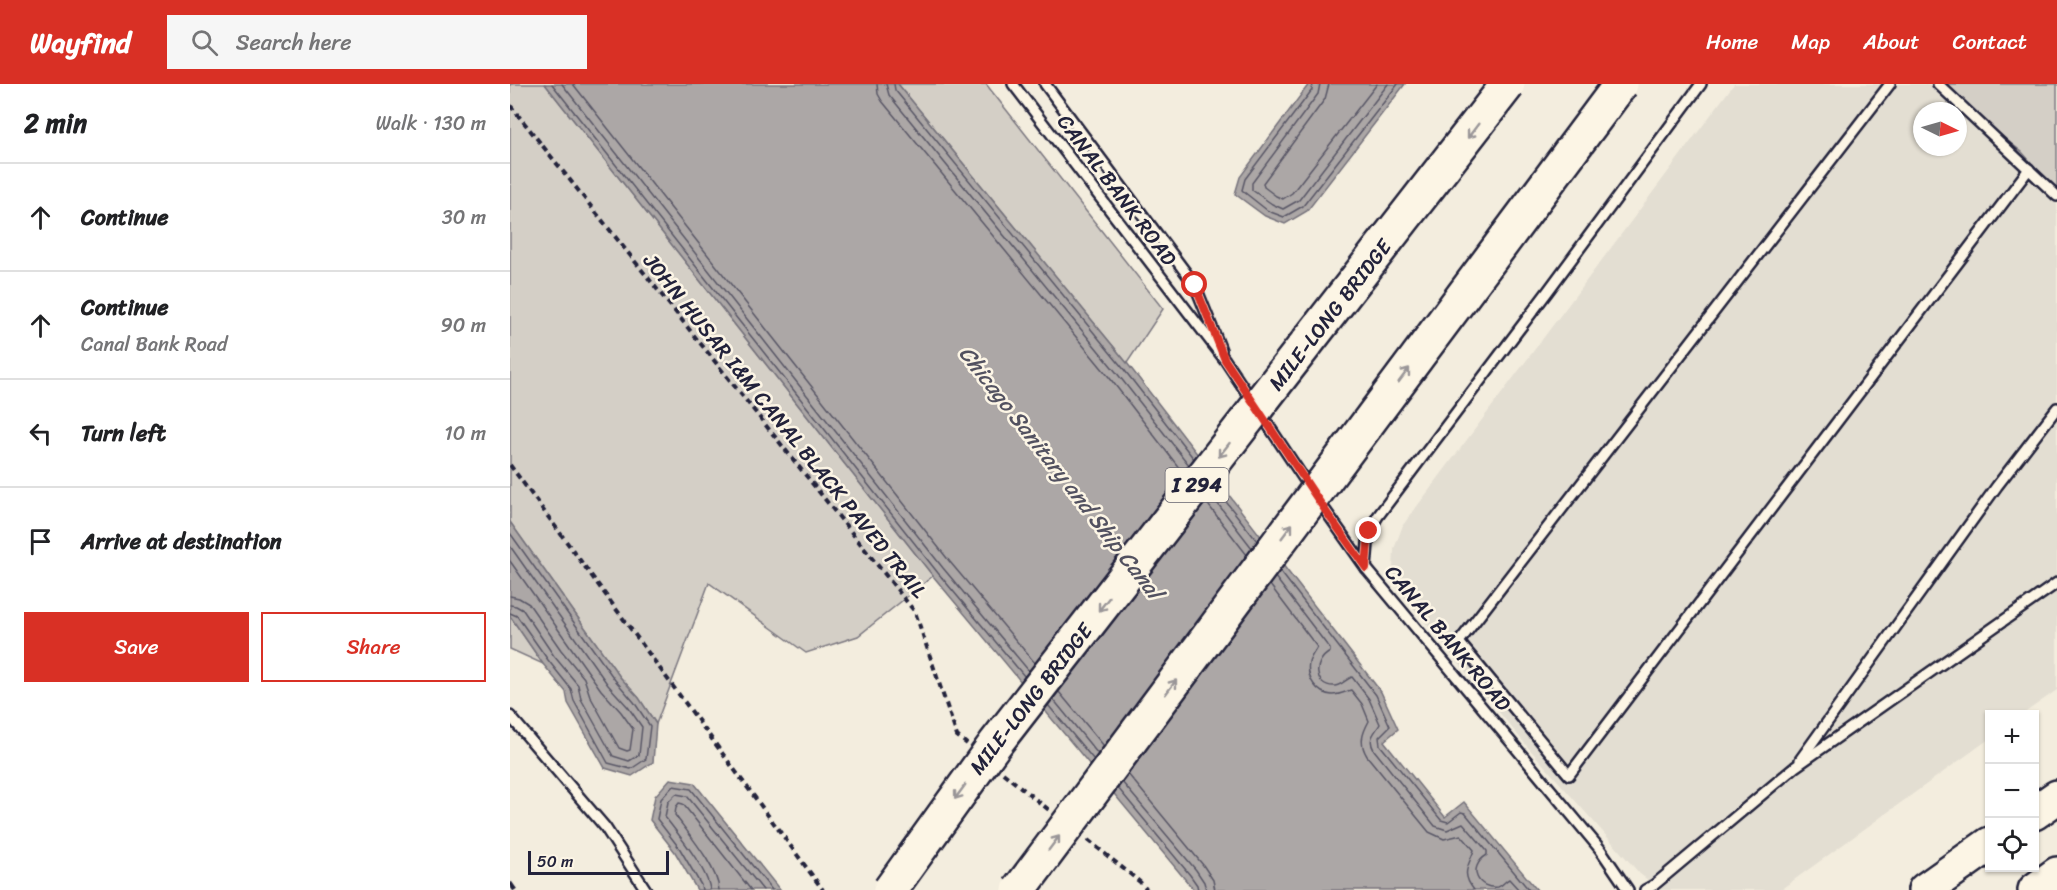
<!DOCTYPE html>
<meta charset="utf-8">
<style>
body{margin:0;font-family:Sriracha,sans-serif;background:#f6f6f6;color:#202124}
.controls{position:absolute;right:18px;bottom:18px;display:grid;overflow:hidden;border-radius:0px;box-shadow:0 2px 4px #0004}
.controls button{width:54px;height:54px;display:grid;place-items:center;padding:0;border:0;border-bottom:2px solid #e0e0e0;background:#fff;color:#202124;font:30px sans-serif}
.compass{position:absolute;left:1403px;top:18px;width:54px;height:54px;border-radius:50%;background:#fff;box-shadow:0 2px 4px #0004;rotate:95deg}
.scale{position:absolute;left:18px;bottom:15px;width:141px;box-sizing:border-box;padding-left:6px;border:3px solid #22223b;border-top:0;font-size:16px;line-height:21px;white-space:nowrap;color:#22223b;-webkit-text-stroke:4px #fcf5e5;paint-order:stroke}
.stop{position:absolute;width:18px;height:18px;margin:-14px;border:4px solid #d93025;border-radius:50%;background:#fff}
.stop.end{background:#d93025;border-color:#fff;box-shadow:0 2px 6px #0008}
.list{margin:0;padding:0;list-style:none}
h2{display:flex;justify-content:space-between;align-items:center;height:78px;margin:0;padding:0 24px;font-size:26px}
h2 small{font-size:20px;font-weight:400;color:#757577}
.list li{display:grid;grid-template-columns:39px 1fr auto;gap:18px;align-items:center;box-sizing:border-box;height:108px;padding:0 24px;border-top:2px solid #e0e0e0}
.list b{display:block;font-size:22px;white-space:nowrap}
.list p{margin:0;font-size:20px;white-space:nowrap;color:#757577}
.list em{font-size:20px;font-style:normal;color:#757577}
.actions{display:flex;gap:12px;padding:18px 24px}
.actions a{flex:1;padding:14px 0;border:2px solid #d93025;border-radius:0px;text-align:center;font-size:21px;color:#d93025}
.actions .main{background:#d93025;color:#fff}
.icon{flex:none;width:33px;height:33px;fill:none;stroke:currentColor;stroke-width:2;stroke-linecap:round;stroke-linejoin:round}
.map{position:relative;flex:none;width:1547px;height:806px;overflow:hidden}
header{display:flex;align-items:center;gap:36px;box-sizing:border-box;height:84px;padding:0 30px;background:#d93025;color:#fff}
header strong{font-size:28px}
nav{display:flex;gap:33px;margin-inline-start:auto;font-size:21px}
.search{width:420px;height:54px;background:#f6f6f6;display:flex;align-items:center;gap:15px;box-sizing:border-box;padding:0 21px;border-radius:0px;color:#757577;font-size:22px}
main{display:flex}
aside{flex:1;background:#fff}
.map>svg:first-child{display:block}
.built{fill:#e3ded2;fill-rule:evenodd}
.green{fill:#d4cfc6;stroke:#7b7880;stroke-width:1.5}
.water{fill:#aca7a6;stroke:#75727b;stroke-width:1.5}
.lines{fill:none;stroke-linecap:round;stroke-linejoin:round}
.shore{stroke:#595766;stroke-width:1.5}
.lane-casing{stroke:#22223b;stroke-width:14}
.highway-casing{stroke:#22223b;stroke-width:38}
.path{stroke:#22223b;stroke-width:4;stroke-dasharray:6 4.5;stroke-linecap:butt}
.lane{stroke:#fcf5e5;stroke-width:9}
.highway{stroke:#fcf5e5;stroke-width:33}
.rail{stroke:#22223b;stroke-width:4.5;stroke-dasharray:9 4.5;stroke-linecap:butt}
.highway-bridge-casing{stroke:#22223b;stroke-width:38;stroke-linecap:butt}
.highway-bridge{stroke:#fcf5e5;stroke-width:33}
.oneway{stroke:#9a9698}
.route{stroke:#d93025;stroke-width:8}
.labels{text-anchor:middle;stroke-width:5;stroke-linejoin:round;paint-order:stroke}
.shield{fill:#fcf5e5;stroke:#63616e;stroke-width:1.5}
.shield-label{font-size:20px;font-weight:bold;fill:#22223b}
.street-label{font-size:21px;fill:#22223b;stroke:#fcf5e5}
.water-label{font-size:22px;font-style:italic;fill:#525160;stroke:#fcf5e5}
</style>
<header>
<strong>Wayfind</strong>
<div class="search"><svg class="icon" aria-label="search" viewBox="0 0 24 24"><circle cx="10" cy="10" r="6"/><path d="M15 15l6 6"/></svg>Search here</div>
<nav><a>Home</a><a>Map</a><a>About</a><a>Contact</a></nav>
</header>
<main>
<aside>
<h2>2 min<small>Walk · 130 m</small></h2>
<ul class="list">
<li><svg class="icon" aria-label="ahead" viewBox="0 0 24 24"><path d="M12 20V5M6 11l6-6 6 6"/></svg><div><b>Continue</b></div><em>30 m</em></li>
<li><svg class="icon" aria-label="ahead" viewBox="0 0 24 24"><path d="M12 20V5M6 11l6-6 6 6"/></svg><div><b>Continue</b><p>Canal Bank Road</p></div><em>90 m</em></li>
<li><svg class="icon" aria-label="left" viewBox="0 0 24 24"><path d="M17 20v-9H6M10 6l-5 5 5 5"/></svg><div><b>Turn left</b></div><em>10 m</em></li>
<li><svg class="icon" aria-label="arrive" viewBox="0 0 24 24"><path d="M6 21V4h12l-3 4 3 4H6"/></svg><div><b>Arrive at destination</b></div></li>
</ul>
<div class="actions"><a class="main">Save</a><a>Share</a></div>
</aside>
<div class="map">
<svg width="1547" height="806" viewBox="0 0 1547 806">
<rect width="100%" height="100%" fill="#f3edde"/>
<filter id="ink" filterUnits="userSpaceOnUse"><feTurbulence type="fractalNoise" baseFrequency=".0167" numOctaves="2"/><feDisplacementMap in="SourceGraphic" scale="12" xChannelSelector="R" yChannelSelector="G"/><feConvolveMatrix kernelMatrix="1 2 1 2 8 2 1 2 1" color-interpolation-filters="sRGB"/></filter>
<g filter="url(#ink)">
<path class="built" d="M 1224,0 L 1547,0 L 1547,606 L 1513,630 L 1480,630 L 1479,655 L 1270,806 L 1151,806 L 1130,790 L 1016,661 L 891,509 L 883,487 L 884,465 L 893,441 ZM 1412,27 L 1448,27 L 1448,63 L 1412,63 Z"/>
<g class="green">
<path d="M 0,0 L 35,0 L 423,492 L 348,552 L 296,569 L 199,499 L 146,640 L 129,614 L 110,593 L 0,438 Z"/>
<path d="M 388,0 L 476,0 L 653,225 L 617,279 Z"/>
<path d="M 1432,0 L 1547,0 L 1547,108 L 1512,68 L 1462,29 Z"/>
<path d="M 0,532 L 33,580 L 0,565 Z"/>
</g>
<g class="water">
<path d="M 35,0 L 388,0 L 617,279 L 871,608 L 888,645 L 874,657 L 935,733 L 954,718 L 1027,806 L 684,806 L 423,492 Z"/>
<path d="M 799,0 L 895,0 L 797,127 L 775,140 L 755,132 L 725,110 L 730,93 Z"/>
<path d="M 0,438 L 110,593 L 129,614 L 146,640 L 143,678 L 122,692 L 95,684 L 58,619 L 56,608 L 33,580 L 0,532 Z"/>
<path d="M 160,695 L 184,699 L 270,806 L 187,806 L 165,768 L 140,736 L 145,712 Z"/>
</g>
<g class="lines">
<g class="shore">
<path d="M 42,0 L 428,489 L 515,593"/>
<path d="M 52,0 L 433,484 L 519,587"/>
<path d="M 63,0 L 440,478 L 525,579"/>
<path d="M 367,0 L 368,10 L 372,17 L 599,293 L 673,389"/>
<path d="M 376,0 L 379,11 L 606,288 L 679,381"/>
<path d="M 384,0 L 385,6 L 612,283 L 684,375"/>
<path d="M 803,0 L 802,6 L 735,95 L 732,106 L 734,108 L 758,127 L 774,133 L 793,122 L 888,0"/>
<path d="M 810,0 L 808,10 L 742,99 L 742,106 L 762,120 L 773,125 L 789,116 L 878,0"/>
<path d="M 819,0 L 815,15 L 753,99 L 754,103 L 766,112 L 773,115 L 782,109 L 867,0"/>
<path d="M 706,405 L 747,457"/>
<path d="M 701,411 L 742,464"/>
<path d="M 696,418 L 737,471"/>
<path d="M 0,449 L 105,596 L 124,618 L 140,642 L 136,675 L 121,685 L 98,679 L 64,617 L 61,605 L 38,576 L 7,532 L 0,529"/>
<path d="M 0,462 L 98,601 L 118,623 L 132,643 L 129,671 L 119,677 L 103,672 L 71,615 L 68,601 L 44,572 L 13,526 L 6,522 L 0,521"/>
<path d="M 0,477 L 91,606 L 111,628 L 123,645 L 120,666 L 117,667 L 109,664 L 80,612 L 74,594 L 51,566 L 19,520 L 9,514 L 0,512"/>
<path d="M 770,487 L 866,611 L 880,642 L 869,653 L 870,661 L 931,736 L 938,738 L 951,728 L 955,729 L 1019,806"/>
<path d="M 765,493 L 820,565 L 820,568 C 802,578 804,603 825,602 C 832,601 836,595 842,593 L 859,615 L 870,640 C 865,649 857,654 864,666 L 925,742 L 937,746 L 953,739 L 977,767 L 977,771 C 956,784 968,806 988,803 C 992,802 995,797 999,795 L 1009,806"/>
<path d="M 760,501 L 807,563 C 805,568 800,573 799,579 C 796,594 807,610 822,611 C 829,611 835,608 841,606 L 852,620 L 859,637 C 852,650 849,659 857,672 L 919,748 L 934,755 L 951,751 L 964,766 C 959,782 950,789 964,806"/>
<path d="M 549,608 L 594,662"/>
<path d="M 543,615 L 588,670"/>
<path d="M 538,621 L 584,676"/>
<path d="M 618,690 L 693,781 L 703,796 L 705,806"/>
<path d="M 612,698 L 686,786 L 694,798 L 696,806"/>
<path d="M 608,704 L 680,791 L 687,801 L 688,806"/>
<path d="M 192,806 L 191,801 L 170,765 L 147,735 L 151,715 L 163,702 L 181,705 L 262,806"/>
<path d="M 200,806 C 198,786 168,750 155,733 L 158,718 L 166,710 L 177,712 L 253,806"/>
<path d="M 209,806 C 208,784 178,749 165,731 L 166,723 L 169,719 L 173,720 L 241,806"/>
</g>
<g class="lane-casing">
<g id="lane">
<path d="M 503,0 L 715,276 L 800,404"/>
<path d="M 535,0 L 685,201 L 711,266"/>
<path d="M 1380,0 L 949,558 L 1059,691 L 1519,85"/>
<path d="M 1428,0 L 1547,112"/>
<path d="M 808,416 L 856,484 L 1090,765 L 1118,806"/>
<path d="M 856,484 L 859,447 L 868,432 L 1038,207 L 1191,0"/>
<path d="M 0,632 L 95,743 L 136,806"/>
<path d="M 1290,676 L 1487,402 L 1547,324"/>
<path d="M 1135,806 L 1144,801 L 1285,683 L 1547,499"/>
</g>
</g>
<g class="highway-casing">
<g id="highway">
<path d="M 1524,729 L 1547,713"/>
<path d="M 1415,806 L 1480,760"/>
<path d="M 1525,806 L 1547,790"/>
</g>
</g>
<g class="path">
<path d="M 0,21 L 405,528 L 447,652 L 457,660"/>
<path d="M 0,381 L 313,806"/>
<path d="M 493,689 L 539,726"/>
<path d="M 578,756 L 630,798 L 637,806"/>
</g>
<use href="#lane" class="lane"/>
<use href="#highway" class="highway"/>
<path class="rail" d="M 0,799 L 5,806"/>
<g class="highway-bridge-casing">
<g id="highway-bridge">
<path d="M 380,806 L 485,660 L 998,0"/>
<path d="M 509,806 L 1111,0"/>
</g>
</g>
<use href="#highway-bridge" class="highway-bridge"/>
</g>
<defs><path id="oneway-shaft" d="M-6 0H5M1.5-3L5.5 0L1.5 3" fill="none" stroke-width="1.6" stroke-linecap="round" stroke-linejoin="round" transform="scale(1.5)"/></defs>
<g class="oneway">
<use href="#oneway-shaft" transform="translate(963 47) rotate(127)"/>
<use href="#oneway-shaft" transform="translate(894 291) rotate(-53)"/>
<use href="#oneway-shaft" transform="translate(714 366) rotate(128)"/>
<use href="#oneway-shaft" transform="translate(777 447) rotate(-53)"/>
<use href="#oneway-shaft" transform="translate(594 520) rotate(128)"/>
<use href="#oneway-shaft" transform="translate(661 603) rotate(-53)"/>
<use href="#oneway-shaft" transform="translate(450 708) rotate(126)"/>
<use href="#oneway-shaft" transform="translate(544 759) rotate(-53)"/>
</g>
</g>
<g class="lines" filter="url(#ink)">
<path class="route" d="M 685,201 L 715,276 L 817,429 L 856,484 L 859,447"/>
</g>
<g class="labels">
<rect class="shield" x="655.5" y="384" width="63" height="34" rx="4.5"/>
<g class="shield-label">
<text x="687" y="408">I 294</text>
</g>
<g class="street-label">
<text transform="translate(607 106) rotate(53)" y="7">CANAL BANK ROAD</text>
<text transform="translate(820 231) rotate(-52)" y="7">MILE-LONG BRIDGE</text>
<text transform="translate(275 342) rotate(51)" y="7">JOHN HUSAR I&amp;M CANAL BLACK PAVED TRAIL</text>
<text transform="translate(938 554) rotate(50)" y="7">CANAL BANK ROAD</text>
<text transform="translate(521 615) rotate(-52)" y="7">MILE-LONG BRIDGE</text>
</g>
<g class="water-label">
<text transform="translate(551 388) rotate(52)" y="8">Chicago Sanitary and Ship Canal</text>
</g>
</g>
</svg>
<div class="controls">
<button>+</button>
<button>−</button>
<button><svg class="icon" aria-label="locate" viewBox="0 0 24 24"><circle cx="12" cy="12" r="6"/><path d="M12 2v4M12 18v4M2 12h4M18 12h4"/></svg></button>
</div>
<svg class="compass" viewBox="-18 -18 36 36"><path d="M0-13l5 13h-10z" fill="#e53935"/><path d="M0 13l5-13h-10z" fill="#757577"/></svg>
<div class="scale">50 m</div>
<div class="stop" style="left:685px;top:201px"></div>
<div class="stop end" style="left:859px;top:447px"></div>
</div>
</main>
